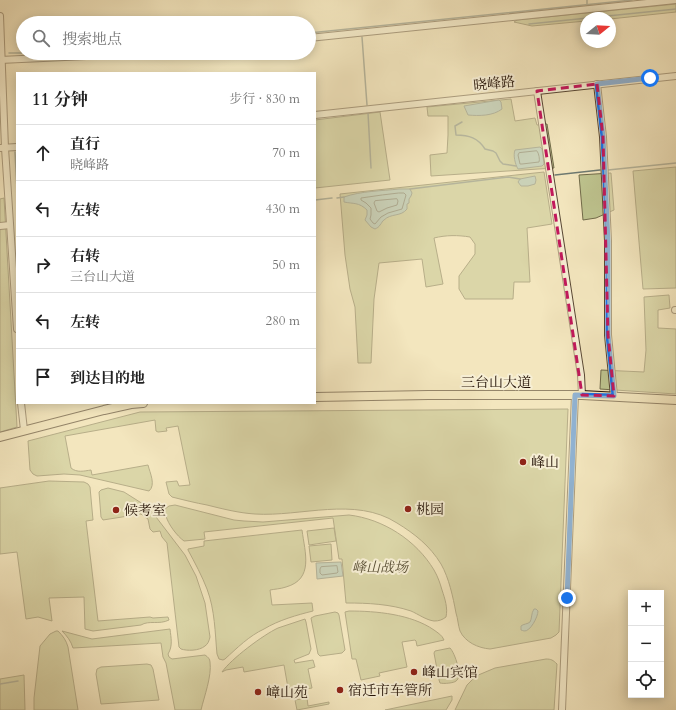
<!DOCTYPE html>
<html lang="zh">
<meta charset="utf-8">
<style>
body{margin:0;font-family:Cardo,"Noto Serif SC",serif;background:#f6f6f6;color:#222}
.controls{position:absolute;right:12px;bottom:12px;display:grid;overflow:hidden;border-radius:0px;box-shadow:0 2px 10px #0003}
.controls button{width:36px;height:36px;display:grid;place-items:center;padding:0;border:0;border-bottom:1px solid #e0e0e0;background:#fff;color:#222;font:20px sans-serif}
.compass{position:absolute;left:580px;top:12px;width:36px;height:36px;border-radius:50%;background:#fff;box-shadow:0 2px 10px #0003;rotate:72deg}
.stop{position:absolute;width:12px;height:12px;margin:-9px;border:3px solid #1a73e8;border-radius:50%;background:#fff}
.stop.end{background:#1a73e8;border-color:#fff;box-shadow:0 1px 4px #0008}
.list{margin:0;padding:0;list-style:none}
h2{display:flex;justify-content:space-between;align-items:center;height:52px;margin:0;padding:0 16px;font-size:17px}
h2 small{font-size:13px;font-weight:400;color:#767676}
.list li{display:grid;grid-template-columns:26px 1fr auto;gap:12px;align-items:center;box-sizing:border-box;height:56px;padding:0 16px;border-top:1px solid #e0e0e0}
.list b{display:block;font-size:15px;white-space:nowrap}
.list p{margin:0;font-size:13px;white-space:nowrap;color:#767676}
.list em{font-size:13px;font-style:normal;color:#767676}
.icon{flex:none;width:22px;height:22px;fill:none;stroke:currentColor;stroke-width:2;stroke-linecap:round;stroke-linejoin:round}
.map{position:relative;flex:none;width:676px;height:710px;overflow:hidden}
.search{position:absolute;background:#fff;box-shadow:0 2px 10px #0003;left:16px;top:16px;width:300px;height:44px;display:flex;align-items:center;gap:10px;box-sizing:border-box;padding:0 14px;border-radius:22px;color:#767676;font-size:15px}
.panel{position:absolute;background:#fff;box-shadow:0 2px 10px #0003;left:16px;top:72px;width:300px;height:332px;border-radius:0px}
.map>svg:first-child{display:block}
.green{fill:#bec48f;stroke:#716b4a}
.water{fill:#9dbeb8;stroke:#6d7971}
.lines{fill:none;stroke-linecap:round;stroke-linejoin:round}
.shore{stroke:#60685f;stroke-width:1}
.stream{stroke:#6d7971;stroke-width:1.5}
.minor-casing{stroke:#584734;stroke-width:8}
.major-casing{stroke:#241206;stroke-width:10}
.minor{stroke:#f7efd5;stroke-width:6}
.major{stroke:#f3e6be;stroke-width:8}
.route{stroke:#1a73e8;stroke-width:5}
.marked{fill:none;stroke:#c2185b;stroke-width:3;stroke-dasharray:8 5;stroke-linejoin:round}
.poi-dot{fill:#8f2418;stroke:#f7efd5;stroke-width:1.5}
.labels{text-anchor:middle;stroke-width:4;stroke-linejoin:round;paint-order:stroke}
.street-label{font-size:14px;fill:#241206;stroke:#f7efd5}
.poi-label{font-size:14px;fill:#241206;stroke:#f7efd5;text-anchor:start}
.park-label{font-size:14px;font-style:italic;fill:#5a5036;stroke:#f7efd5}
</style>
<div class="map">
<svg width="676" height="710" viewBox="0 0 676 710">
<rect width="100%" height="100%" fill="#f3e6be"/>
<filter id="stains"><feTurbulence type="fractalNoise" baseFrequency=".005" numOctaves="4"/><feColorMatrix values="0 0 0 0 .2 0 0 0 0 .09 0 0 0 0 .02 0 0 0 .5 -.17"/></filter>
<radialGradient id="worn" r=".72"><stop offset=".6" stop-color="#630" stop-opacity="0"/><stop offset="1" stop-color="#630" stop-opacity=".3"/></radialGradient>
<g class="green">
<path d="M 676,4 L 676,12 L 610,19 L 586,18 L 586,21 L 532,26 L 514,22 L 517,20 Z"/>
<path d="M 511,99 L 515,121 L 535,118 L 537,125 L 547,124 L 554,168 L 431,176 L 430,155 L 447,153 L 448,135 L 448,116 L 428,116 L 427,107 Z"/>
<path d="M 380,112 L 390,180 L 315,188 L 315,120 Z"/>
<path d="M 676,167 L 676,288 L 643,289 L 633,171 Z"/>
<path d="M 544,172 L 552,224 L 527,228 L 530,282 L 514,282 L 513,299 L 465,299 L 459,289 L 459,276 L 475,254 L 475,244 L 470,237 C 458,235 446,235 434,238 L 443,284 L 426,287 L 422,259 L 379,263 L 374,299 L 371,363 L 358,363 L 355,307 L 350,289 L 345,255 L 340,194 Z"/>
<path d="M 611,173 L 614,210 L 596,218 L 583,220 L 579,175 Z"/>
<path d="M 4,198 L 17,427 L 0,432 L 0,199 Z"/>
<path d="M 669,295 L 670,308 L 658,310 L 658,328 L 676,329 L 676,394 L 600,389 L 601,370 L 644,372 L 646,350 L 644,297 Z"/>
<path d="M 568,409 L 559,632 L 556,635 L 551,638 L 490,649 C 478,648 465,642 460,631 C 458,625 458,619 456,613 C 453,597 449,578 441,564 C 430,546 415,534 397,523 C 355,496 301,517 255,514 C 239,513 223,509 207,505 C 196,503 184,500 172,497 L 169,494 L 166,482 L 177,481 L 179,486 L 190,485 L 178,426 L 166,428 L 167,431 L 158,432 L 156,431 L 155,420 L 65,436 L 71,468 C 77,473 84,471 91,470 L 92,475 L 148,465 C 150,473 156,485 149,491 L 80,475 L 64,474 L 37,476 L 33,474 L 30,470 L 28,441 L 140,412 Z"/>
<path d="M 49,481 L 84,482 L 88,484 L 90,487 L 93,520 L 86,521 L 98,621 L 150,617 L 153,618 L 168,617 L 169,620 C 159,625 149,620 141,625 L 93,631 L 85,629 L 84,597 L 49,598 L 52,621 L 38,617 L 26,619 L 17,552 L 0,554 L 0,488 Z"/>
<path d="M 108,488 L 124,492 L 143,504 L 153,513 L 185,555 L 196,576 L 205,603 L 210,637 C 209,641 208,644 205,646 C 199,651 187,651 181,649 L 179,647 L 167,543 L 162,537 L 160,531 L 153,532 L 150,529 L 148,519 L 141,514 L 103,520 L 101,517 L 99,492 L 101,490 Z"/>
<path d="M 175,505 L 234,520 L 244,521 L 263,522 L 349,515 C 383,519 416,540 434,570 C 438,577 440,583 442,590 C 445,599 448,608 446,617 C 442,620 439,621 434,621 C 426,620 418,614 411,611 C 390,604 368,603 346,603 L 342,559 L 339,559 L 333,518 L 204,532 L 205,539 L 184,541 C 177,536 168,524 166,516 C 165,516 165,510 165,509 L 169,506 Z"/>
<path d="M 334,528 L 336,541 L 309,545 L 307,531 Z"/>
<path d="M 302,530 C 305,553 314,579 286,587 C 280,589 275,589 270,590 L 272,605 L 312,603 L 313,611 C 297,615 279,620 264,629 C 249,636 237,648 225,659 L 223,660 L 219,659 L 217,654 C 215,633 215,610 207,589 C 202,576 195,563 188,550 L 188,549 L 204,546 L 204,541 Z"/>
<path d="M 331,544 L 332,560 L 311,562 L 309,546 Z"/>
<path d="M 349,611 C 376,611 411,614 434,630 C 438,633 442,635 444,640 L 417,646 L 416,641 L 415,640 L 402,642 L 407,667 L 379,673 L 380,676 L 361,680 L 356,659 L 352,659 L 345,612 Z"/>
<path d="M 335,612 L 338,613 L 339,615 L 345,650 L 342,653 L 320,656 L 318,654 L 311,618 L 315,616 Z"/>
<path d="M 305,619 L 306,622 L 311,649 L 309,654 L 294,660 L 295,663 L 313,660 L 315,667 L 308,669 L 312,688 L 306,689 L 306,691 L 297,693 L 296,687 L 288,688 L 284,665 L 244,672 L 243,667 L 226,670 L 222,672 C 231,659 263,635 278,628 C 287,625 296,622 305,619 Z"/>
<path d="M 170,629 C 171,638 173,646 168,654 L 169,657 L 172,659 L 205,655 C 208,657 210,659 210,662 C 212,676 204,697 201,710 L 175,710 L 166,663 L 163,657 L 161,643 L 73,648 C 71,641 67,636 62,631 L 92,639 Z"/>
<path d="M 56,631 L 58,631 C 63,636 66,640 68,647 L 78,710 L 34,710 L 34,698 L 40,646 L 50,634 Z"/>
<path d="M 450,648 C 455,653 463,677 456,681 C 454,683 444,684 440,683 L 439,680 L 434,653 L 435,651 Z"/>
<path d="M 546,659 C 551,659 553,660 557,664 L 554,710 L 455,710 L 467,685 L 476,676 L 495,668 Z"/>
<path d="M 147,664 L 151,665 L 153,669 L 159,700 L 101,704 L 96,674 L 97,669 L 101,667 Z"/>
<path d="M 24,675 L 25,710 L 0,710 L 0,679 Z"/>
<path d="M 414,683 L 415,688 L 387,694 L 386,688 Z"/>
<path d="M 452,696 L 452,700 L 446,710 L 385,710 Z"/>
<path d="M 307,698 L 308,706 L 329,702 L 329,704 L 297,710 L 295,700 Z"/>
</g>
<g class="water">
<path d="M 499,100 L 501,102 L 502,109 C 493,116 479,116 468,115 L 464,106 Z"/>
<path d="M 540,147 L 542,149 L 544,164 L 542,166 L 518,169 C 515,164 513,155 515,150 Z"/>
<path d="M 535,176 L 536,180 L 535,184 L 528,186 L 521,186 L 518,182 L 520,179 Z"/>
<path d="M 399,189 L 410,189 L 412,193 L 411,196 L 409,199 L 409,203 L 407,204 L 407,209 C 401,217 391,213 384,220 C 382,221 382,223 380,225 C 379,227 377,228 375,229 L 371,227 L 365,220 L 367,215 L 367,210 C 359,202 353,204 344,202 L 344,197 C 361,191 381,191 399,189 Z"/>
<path d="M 341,562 L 343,576 L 317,579 L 316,563 Z"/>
<path d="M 534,609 L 536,609 L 538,611 C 538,617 530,632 524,631 C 523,631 522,630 521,630 L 521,626 C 523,624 528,624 530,622 C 532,619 531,613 534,609 Z"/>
</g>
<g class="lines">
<g class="shore">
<path d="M 537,151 C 539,153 540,160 539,162 L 522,164 L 520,164 L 518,155 L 519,153 Z"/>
<path d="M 399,193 L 404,193 L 406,195 L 402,209 L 388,213 L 381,217 L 375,224 L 373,223 L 370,219 L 371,215 L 371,208 L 366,203 L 361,200 L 361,198 L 382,195 Z"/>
<path d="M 397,199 L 398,201 L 397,205 L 387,208 L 379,212 L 377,211 L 374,203 L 375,201 Z"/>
<path d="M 337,566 L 338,572 L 337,573 L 322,575 L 320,573 L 320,569 L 321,567 Z"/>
</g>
<g class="stream">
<path d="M 587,0 L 587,8"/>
<path d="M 529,24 L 676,9"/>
<path d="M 309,33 L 632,0"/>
<path d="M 362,37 L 367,105"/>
<path d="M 9,53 L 23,53"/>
<path d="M 368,113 L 371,168"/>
<path d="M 462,122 L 455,126 L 456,135 C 469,135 478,138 485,149 L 493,151 L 496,153 L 500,161 L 503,164 L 516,166"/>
<path d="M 15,152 L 17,189"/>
<path d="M 608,170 L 676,163"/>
<path d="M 555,175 L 600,170"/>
<path d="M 410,189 L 508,177 L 520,179"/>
<path d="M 337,198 L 344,197"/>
<path d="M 315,200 L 332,198"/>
<path d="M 0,684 L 18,681"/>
</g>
<g class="minor-casing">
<g id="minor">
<path d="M 0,16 L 5,148 L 17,329"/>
<path d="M 309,38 L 676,0"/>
<path d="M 0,60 L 151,53"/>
<path d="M 597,84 L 603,137 L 608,241 L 608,335 L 614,396"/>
<path d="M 537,91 L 581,375 L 582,395"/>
<path d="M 315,115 L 676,76"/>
<path d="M 0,148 L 17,147"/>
<path d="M 0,226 L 10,225"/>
<path d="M 675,310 L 676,310"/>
<path d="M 21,403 L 24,430"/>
<path d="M 562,710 L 575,395"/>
</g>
</g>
<g class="major-casing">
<g id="major">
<path d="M 315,397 L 428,395 L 582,395 L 676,400"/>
<path d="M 0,437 L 104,410 L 131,404 L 143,403"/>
</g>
</g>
<use href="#minor" class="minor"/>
<use href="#major" class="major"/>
</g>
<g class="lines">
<path class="route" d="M 567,598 L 575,395 L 614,396 L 608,335 L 608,241 L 603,137 L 597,84 L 650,78"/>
</g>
<path d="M0 0H676V710H0ZM 597,84 L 603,137 L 608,335 L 614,396 L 582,395 L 537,91 Z" fill="#f3e6be" fill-opacity=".55" fill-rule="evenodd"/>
<path class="marked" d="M 597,84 L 603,137 L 608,335 L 614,396 L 582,395 L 537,91 Z"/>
<g class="poi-dot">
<circle cx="523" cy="462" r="4"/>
<circle cx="408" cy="509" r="4"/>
<circle cx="116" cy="510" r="4"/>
<circle cx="414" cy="672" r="4"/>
<circle cx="340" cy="690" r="4"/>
<circle cx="258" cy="692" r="4"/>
</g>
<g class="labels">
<g class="street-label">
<text transform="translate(494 83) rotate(-6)" y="5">晓峰路</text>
<text x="496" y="387">三台山大道</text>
</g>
<g class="poi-label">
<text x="531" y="467">峰山</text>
<text x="416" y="514">桃园</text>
<text x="124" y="515">候考室</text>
<text x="422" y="677">峰山宾馆</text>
<text x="348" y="695">宿迁市车管所</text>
<text x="266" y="697">嶂山苑</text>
</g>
<g class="park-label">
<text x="380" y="572">峰山战场</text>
</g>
</g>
<rect width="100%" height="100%" filter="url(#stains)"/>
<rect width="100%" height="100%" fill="url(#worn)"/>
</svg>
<div class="controls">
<button>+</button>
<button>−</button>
<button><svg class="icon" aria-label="locate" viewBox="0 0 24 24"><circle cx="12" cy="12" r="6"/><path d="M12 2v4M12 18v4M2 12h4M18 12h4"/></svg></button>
</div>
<svg class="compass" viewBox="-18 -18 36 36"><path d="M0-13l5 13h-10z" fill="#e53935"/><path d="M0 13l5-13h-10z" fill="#767676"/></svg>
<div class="stop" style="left:650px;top:78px"></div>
<div class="stop end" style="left:567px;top:598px"></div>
<div class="search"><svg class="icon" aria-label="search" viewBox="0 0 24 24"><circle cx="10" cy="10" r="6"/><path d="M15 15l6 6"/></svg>搜索地点</div>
<section class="panel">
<h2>11 分钟<small>步行 · 830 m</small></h2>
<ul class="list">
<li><svg class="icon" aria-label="ahead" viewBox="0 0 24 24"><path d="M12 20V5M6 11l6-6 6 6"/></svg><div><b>直行</b><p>晓峰路</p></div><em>70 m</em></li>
<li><svg class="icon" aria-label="left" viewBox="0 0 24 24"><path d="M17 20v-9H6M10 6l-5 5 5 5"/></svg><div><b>左转</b></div><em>430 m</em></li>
<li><svg class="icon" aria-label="right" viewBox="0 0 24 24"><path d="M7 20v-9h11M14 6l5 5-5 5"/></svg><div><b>右转</b><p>三台山大道</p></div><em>50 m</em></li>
<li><svg class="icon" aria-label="left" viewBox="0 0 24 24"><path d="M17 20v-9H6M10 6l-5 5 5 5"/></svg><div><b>左转</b></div><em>280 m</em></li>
<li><svg class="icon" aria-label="arrive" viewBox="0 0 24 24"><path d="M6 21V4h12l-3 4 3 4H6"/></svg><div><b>到达目的地</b></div></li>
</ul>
</section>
</div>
